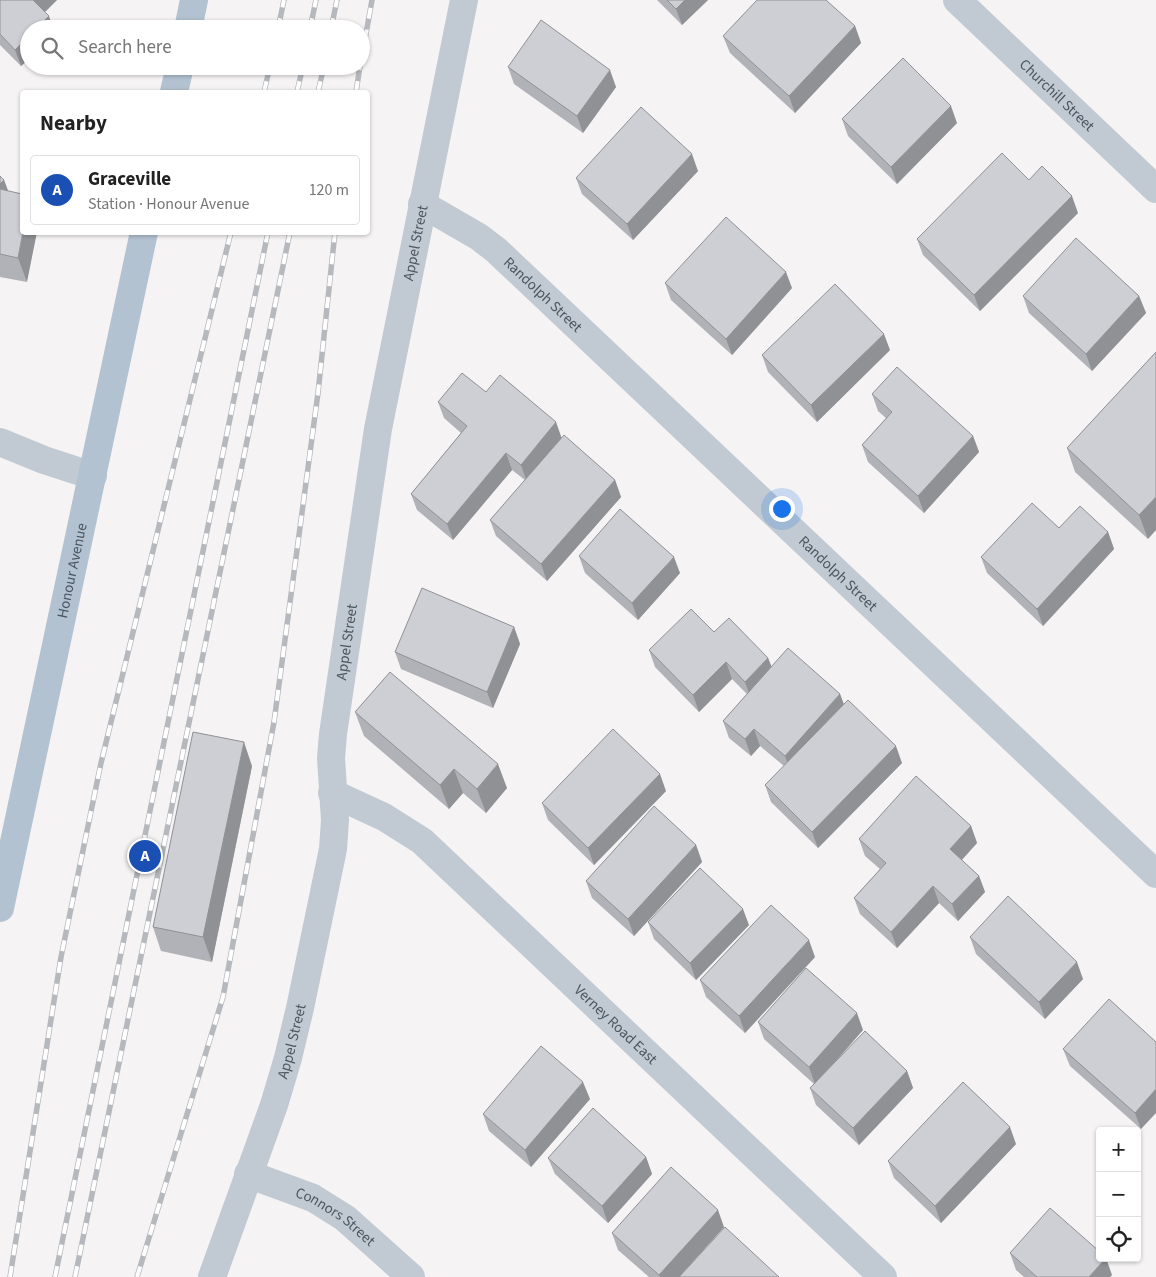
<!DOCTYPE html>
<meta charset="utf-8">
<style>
body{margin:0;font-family:"Source Sans 3",sans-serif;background:#f2f2f2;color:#222}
.controls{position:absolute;right:15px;bottom:15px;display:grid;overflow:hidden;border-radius:5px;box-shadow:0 1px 4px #0004}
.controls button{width:45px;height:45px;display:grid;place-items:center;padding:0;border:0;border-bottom:1px solid #e0e0e0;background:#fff;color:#222;font:25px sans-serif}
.you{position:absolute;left:781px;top:508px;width:18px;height:18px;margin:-12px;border:4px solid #fff;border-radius:50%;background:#1a73e8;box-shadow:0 0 0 8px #1a73e833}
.badge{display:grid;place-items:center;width:32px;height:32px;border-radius:50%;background:#1a73e8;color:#fff;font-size:16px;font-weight:700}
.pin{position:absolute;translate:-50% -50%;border:2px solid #fff;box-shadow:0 1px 5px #0006}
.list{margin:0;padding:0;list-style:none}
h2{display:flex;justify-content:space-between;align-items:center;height:65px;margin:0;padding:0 20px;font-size:21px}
h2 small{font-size:16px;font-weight:400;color:#767676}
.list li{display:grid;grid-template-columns:32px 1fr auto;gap:15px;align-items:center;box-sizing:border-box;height:70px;margin:0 10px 10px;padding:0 10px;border:1px solid #e0e0e0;border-radius:5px}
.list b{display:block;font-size:19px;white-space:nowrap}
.list p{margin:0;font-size:16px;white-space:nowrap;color:#767676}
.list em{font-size:16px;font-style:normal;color:#767676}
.icon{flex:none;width:28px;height:28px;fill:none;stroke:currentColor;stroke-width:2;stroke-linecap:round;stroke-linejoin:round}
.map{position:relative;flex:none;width:1156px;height:1277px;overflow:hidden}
.search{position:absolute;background:#fff;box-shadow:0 1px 4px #0004;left:20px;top:20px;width:350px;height:55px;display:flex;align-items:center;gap:12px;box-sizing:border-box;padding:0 18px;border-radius:28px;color:#767676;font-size:19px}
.panel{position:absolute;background:#fff;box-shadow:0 1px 4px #0004;left:20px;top:90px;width:350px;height:145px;border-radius:5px}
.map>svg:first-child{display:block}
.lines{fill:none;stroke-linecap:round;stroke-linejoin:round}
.minor{stroke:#c1cad2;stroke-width:28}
.major{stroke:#b3c2d1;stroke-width:28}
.rail-casing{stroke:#b5b8bd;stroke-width:5.5}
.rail{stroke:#fff;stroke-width:4;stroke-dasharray:11;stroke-linecap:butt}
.wall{fill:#b0b2b7}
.shaded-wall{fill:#909195}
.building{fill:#cdcfd5;stroke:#909195}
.labels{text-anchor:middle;stroke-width:4;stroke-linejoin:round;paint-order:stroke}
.street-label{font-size:15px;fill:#4a5661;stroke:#fff}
</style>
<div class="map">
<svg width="1156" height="1277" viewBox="0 0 1156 1277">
<rect width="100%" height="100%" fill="#f5f3f3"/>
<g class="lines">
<g class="minor">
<path id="s1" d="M 957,0 L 1156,189"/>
<path id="s2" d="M 422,204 L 479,237 L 496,250 L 1156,874"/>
<path d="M 0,442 L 44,460 L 93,476"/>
<path id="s3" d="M 332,793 L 384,817 L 422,841 L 883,1277"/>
<path id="s4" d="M 248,1174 L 313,1198 L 345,1218 L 411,1277"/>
<path id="s5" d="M 212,1277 L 274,1105 L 288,1058 L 300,1008 L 333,849 L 335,820 L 331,758 L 333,734 L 378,429 L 464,0"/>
</g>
<g class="major">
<path d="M 188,29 L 194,0"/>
<path d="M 174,92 L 180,66"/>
<path id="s6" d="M 0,908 L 144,232"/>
</g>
<g class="rail-casing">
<g id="rail">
<path d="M 278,29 L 284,0"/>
<path d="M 310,29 L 316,0"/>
<path d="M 331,29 L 337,0"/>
<path d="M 361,62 L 372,0"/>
<path d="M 264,92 L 270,66"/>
<path d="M 297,92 L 303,66"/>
<path d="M 318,92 L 324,66"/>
<path d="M 356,92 L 360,66"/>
<path d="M 10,1277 L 61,957 L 101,763 L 231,232"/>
<path d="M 55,1277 L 268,232"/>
<path d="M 75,1277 L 290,232"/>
<path d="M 137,1277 L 223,997 L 274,722 L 318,393 L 335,232"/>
</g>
</g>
<use href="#rail" class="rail"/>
</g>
<g class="wall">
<path d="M 0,0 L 57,0 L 29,29 L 29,59 L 21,66 L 0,45 Z"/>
<path d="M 657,0 L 708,0 L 682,25 Z"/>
<path d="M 855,26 L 861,43 L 795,113 L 730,53 L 723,36 Z"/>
<path d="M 508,67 L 616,87 L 583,133 L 514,84 Z"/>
<path d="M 842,119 L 957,123 L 897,184 L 848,136 Z"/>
<path d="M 698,171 L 633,240 L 582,194 L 576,178 Z"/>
<path d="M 0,176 L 4,180 L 8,191 L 27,282 L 0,277 Z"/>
<path d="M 1078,213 L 980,311 L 923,255 L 917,239 Z"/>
<path d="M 665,283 L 792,288 L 732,355 L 671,300 Z"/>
<path d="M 1023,296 L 1139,296 L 1146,313 L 1092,371 L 1029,313 Z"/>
<path d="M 890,350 L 817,422 L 768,372 L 762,355 Z"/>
<path d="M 1156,352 L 1148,539 L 1075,472 L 1067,448 Z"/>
<path d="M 486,392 L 561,438 L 615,480 L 621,497 L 547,581 L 496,536 L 490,520 L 525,480 L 512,470 L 453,540 L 417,510 L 411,494 L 461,433 L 444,418 L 438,402 Z"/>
<path d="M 872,394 L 973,436 L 979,452 L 924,513 L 868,462 L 862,445 L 886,418 L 878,411 Z"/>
<path d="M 1108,532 L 1114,549 L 1043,626 L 987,573 L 981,557 Z"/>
<path d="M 579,556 L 680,573 L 638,620 L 585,573 Z"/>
<path d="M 514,627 L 520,644 L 493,708 L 401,669 L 395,652 Z"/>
<path d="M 714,632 L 768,658 L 771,666 L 840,694 L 844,705 L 902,763 L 818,848 L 771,802 L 765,785 L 784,766 L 760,746 L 751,756 L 729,738 L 723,721 L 747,694 L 732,679 L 699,712 L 655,667 L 649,650 Z"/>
<path d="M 355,712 L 507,788 L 486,813 L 463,793 L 449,809 L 364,736 Z"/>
<path d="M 252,766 L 212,962 L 161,951 L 153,927 Z"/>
<path d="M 666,791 L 594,865 L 548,820 L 542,803 Z"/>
<path d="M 971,826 L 977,843 L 962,860 L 979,876 L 985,892 L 958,921 L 939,903 L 897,948 L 860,914 L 854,898 L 880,869 L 865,856 L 859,839 Z"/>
<path d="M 696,845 L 702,862 L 634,936 L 592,898 L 586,881 Z"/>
<path d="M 648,922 L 749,925 L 696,980 L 654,939 Z"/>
<path d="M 970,937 L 1083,979 L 1045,1019 L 976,954 Z"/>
<path d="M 815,957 L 745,1033 L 706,997 L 700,980 Z"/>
<path d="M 758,1022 L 863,1030 L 833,1065 L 907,1071 L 913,1088 L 859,1145 L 816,1105 L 810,1088 L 814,1084 L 764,1039 Z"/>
<path d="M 1156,1042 L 1141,1129 L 1070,1066 L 1063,1049 Z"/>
<path d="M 590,1099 L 531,1167 L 489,1131 L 483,1114 Z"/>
<path d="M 1016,1144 L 941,1223 L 894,1178 L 888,1161 Z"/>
<path d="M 646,1157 L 652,1174 L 608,1223 L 555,1174 L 548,1158 Z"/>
<path d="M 724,1227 L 679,1277 L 649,1277 L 618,1250 L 612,1233 Z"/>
<path d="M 1010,1253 L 1112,1275 L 1110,1277 L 1024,1277 L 1016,1270 Z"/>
</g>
<g class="shaded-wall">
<path d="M 33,0 L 57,0 L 39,17 Z"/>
<path d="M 685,0 L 708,0 L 682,25 L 676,9 Z"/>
<path d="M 49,16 L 53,29 L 36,29 Z"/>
<path d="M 855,26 L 861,43 L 795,113 L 789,96 Z"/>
<path d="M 29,36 L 29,59 L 21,66 L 15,50 Z"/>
<path d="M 610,70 L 616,87 L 583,133 L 577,116 Z"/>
<path d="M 951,106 L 957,123 L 897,184 L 891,167 Z"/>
<path d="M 692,154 L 698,171 L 633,240 L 627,224 Z"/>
<path d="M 4,180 L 13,204 L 0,197 L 0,184 Z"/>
<path d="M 1072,196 L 1078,213 L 980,311 L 974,295 Z"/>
<path d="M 23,232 L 37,232 L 27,282 L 18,258 Z"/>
<path d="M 786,272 L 792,288 L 732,355 L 726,339 Z"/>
<path d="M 1139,296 L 1146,313 L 1092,371 L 1086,354 Z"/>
<path d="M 884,334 L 890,350 L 817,422 L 811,405 Z"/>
<path d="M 556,422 L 562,439 L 527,482 L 521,465 Z"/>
<path d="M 973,436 L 979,452 L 924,513 L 918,496 Z"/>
<path d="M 506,453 L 512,470 L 453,540 L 447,524 Z"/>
<path d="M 615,480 L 621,497 L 547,581 L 541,564 Z"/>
<path d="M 1156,497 L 1156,530 L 1148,539 L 1139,515 Z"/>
<path d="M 1108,532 L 1114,549 L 1043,626 L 1037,609 Z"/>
<path d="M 674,557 L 680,573 L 638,620 L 632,603 Z"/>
<path d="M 514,627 L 520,644 L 493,708 L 487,692 Z"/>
<path d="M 768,658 L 775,675 L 751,699 L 745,682 Z"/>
<path d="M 726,662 L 732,679 L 699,712 L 693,695 Z"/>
<path d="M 840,694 L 846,710 L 791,773 L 785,756 Z"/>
<path d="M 754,729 L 760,746 L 751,756 L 745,739 Z"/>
<path d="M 244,742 L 252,766 L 212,962 L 203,937 Z"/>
<path d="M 896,746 L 902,763 L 818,848 L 812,832 Z"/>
<path d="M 498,764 L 507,788 L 486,813 L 477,789 Z"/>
<path d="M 454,769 L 463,793 L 449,809 L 440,785 Z"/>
<path d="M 660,774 L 666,791 L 594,865 L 588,848 Z"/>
<path d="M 971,826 L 977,843 L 956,866 L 950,849 Z"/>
<path d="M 696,845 L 702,862 L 634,936 L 628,919 Z"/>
<path d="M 979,876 L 985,892 L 958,921 L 952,904 Z"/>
<path d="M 933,886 L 939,903 L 897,948 L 891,932 Z"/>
<path d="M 743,909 L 749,925 L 696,980 L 690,963 Z"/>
<path d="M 809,940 L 815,957 L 745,1033 L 739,1016 Z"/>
<path d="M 1077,962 L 1083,979 L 1045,1019 L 1039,1002 Z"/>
<path d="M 857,1013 L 863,1030 L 815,1084 L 809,1067 Z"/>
<path d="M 907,1071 L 913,1088 L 859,1145 L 853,1128 Z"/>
<path d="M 583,1082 L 590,1099 L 531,1167 L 525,1150 Z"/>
<path d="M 1156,1089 L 1156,1113 L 1141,1129 L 1135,1113 Z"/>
<path d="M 1010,1127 L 1016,1144 L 941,1223 L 935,1206 Z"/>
<path d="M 646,1157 L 652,1174 L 608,1223 L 602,1206 Z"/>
<path d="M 718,1210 L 724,1227 L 679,1277 L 660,1277 L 659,1275 Z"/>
<path d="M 1106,1258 L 1112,1275 L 1110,1277 L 1089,1277 Z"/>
</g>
<g class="building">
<path d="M 0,0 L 33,0 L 49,16 L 36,29 L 29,29 L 29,36 L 15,50 L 0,34 Z"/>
<path d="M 667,0 L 685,0 L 676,9 Z"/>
<path d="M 757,0 L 826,0 L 855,26 L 789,96 L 723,36 Z"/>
<path d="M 541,20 L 610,70 L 577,116 L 508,67 Z"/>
<path d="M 903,58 L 951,106 L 891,167 L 842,119 Z"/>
<path d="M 641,107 L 692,154 L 627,224 L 576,178 Z"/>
<path d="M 1002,153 L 1029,180 L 1042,166 L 1072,196 L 974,295 L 917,239 Z"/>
<path d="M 0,176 L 4,180 L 0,184 Z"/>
<path d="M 0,189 L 22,194 L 22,232 L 23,232 L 18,258 L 0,254 Z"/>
<path d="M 726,217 L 786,272 L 726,339 L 665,283 Z"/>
<path d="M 1076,238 L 1139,296 L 1086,354 L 1023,296 Z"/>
<path d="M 835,284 L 884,334 L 811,405 L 762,355 Z"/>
<path d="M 1156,352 L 1156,497 L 1139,515 L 1067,448 Z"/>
<path d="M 897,367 L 973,436 L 918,496 L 862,445 L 892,412 L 872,394 Z"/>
<path d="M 462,373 L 486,392 L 500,375 L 556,422 L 521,465 L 506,453 L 447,524 L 411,494 L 467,426 L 438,402 Z"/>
<path d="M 564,435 L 615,480 L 541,564 L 490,520 Z"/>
<path d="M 1032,503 L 1059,528 L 1080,506 L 1108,532 L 1037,609 L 981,557 Z"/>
<path d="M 620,509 L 674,557 L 632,603 L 579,556 Z"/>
<path d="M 422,588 L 514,627 L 487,692 L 395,652 Z"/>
<path d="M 691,609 L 714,632 L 729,618 L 768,658 L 745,682 L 726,662 L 693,695 L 649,650 Z"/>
<path d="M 788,648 L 840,694 L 785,756 L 754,729 L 745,739 L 723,721 Z"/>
<path d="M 390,672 L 498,764 L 477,789 L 454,769 L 440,785 L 355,712 Z"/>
<path d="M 848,700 L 896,746 L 812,832 L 765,785 Z"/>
<path d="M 613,729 L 660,774 L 588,848 L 542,803 Z"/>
<path d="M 193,732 L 244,742 L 203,937 L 153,927 Z"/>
<path d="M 916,776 L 971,826 L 950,849 L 979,876 L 952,904 L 933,886 L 891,932 L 854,898 L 886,863 L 859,839 Z"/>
<path d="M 654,806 L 696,845 L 628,919 L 586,881 Z"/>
<path d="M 700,868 L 743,909 L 690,963 L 648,922 Z"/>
<path d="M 1008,896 L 1077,962 L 1039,1002 L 970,937 Z"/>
<path d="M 771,905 L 809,940 L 739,1016 L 700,980 Z"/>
<path d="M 806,968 L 857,1013 L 809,1067 L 758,1022 Z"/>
<path d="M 1109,999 L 1156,1042 L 1156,1089 L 1135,1113 L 1063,1049 Z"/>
<path d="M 865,1031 L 907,1071 L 853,1128 L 810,1088 Z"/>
<path d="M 541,1046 L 583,1082 L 525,1150 L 483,1114 Z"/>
<path d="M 963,1082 L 1010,1127 L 935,1206 L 888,1161 Z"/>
<path d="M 593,1108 L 646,1157 L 602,1206 L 548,1158 Z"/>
<path d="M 671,1167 L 718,1210 L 659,1275 L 612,1233 Z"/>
<path d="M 1050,1208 L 1100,1252 L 1100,1258 L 1106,1258 L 1089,1277 L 1037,1277 L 1010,1253 Z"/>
<path d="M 725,1227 L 779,1277 L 679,1277 Z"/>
</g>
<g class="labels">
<g class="street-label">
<text dy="5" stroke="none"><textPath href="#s1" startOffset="138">Churchill Street</textPath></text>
<text dy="5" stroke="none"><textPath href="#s5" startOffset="1059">Appel Street</textPath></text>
<text dy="5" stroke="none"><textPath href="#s2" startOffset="152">Randolph Street</textPath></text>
<text dy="5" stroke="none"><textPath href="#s6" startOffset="345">Honour Avenue</textPath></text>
<text dy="5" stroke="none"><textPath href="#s2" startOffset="558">Randolph Street</textPath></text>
<text dy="5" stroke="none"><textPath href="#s5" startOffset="654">Appel Street</textPath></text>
<text dy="5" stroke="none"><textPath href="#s3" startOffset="369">Verney Road East</textPath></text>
<text dy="5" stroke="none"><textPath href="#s5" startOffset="249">Appel Street</textPath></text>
<text dy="5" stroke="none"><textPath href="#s4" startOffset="98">Connors Street</textPath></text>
</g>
</g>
</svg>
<div class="controls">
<button>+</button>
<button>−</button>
<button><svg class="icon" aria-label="locate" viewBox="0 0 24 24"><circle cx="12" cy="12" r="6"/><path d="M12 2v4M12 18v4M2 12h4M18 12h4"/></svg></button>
</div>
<div class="you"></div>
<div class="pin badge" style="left:145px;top:856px;background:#1a4fb4">A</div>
<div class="search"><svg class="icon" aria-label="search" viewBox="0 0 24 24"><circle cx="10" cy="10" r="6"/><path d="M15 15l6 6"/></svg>Search here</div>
<section class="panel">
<h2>Nearby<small></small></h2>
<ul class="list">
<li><span class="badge" style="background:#1a4fb4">A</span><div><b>Graceville</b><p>Station · Honour Avenue</p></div><em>120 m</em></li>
</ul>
</section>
</div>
